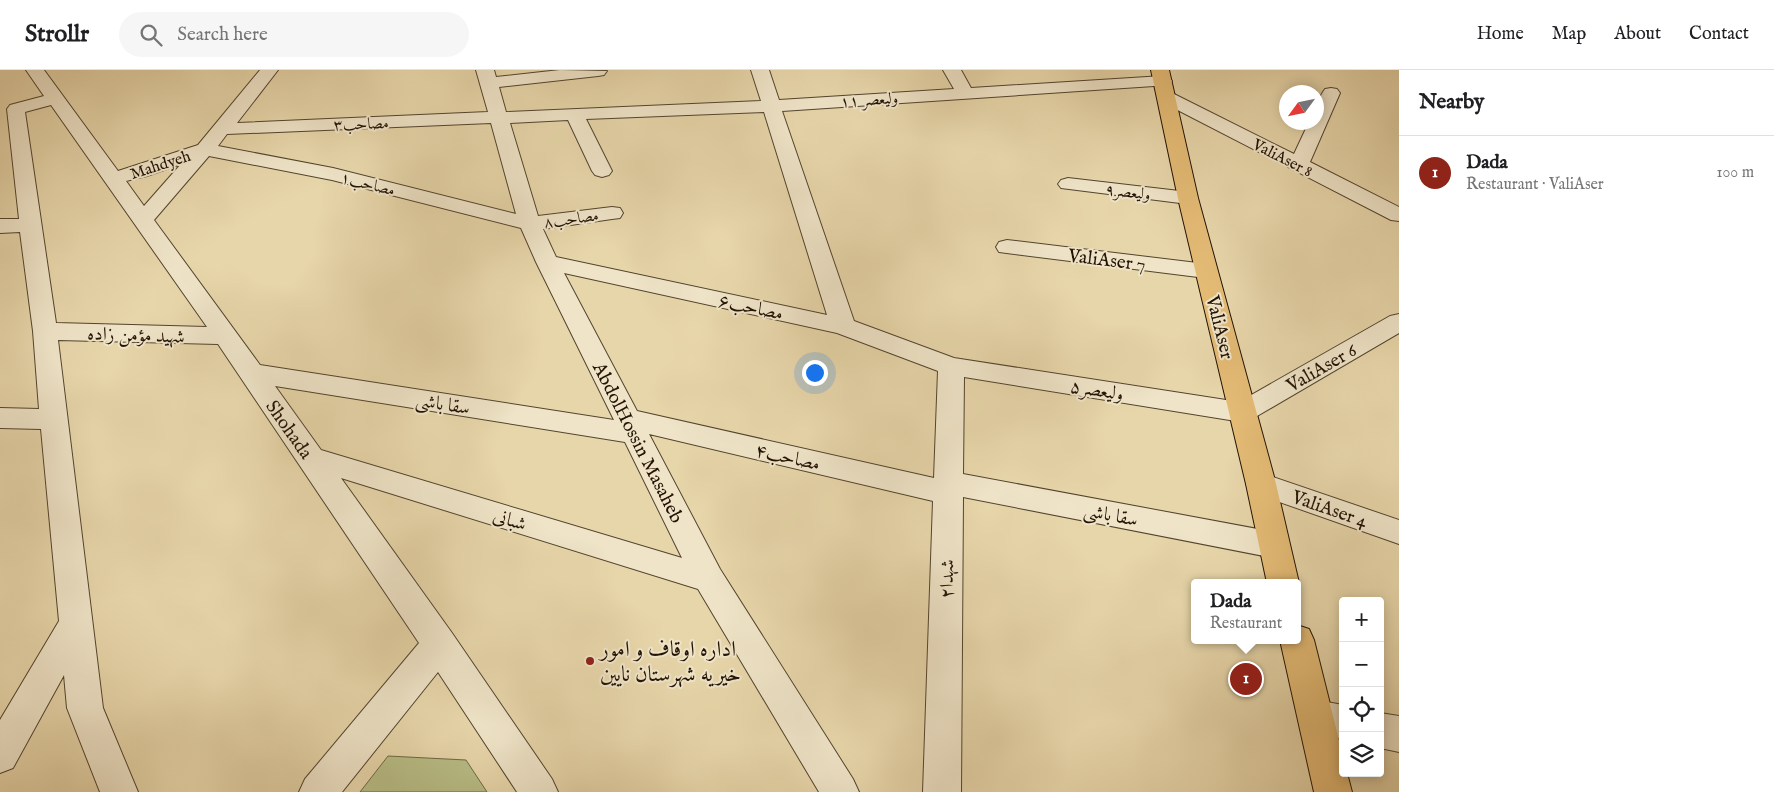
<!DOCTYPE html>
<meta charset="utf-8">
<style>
body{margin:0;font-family:"IM FELL English",Amiri,serif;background:#f6f6f6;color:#202124}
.controls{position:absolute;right:15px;bottom:15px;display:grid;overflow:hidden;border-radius:5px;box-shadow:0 2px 12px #0003}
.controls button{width:45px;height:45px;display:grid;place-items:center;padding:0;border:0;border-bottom:1px solid #e0e0e0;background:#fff;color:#202124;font:25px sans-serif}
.compass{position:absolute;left:1279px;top:15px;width:45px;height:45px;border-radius:50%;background:#fff;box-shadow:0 2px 12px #0003;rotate:237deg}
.you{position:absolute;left:814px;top:302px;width:18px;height:18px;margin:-12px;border:4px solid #fff;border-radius:50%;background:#1a73e8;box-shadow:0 0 0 8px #1a73e833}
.badge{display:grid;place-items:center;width:32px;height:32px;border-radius:50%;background:#8f2418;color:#fff;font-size:16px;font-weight:700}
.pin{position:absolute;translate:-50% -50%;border:2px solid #fff;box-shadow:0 1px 5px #0006}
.popup{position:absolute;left:1191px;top:509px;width:110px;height:65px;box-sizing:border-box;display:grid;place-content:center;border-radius:5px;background:#fff;filter:drop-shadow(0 1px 4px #0005);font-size:16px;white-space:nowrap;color:#757577}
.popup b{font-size:19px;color:#202124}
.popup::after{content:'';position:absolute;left:50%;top:100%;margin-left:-10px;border:10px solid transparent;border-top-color:#fff}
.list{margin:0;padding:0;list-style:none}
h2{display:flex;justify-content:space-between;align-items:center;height:65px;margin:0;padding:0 20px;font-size:21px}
h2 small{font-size:16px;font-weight:400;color:#757577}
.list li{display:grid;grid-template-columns:32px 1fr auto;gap:15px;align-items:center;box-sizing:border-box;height:75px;padding:0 20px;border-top:1px solid #e0e0e0}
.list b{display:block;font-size:19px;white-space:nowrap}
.list p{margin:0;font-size:16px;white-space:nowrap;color:#757577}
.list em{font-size:16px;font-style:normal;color:#757577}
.icon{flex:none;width:28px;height:28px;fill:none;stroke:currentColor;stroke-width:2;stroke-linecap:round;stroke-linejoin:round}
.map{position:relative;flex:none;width:1399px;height:722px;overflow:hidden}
header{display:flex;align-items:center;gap:30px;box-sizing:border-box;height:70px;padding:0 25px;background:#fff;border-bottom:1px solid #e0e0e0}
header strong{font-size:24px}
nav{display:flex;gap:28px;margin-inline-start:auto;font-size:18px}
.search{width:350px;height:45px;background:#f6f6f6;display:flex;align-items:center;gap:12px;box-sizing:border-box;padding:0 18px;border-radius:28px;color:#757577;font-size:19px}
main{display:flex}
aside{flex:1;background:#fff}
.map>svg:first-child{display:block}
.green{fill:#b8bd86;stroke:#6d6846}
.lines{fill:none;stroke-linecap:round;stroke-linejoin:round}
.minor-casing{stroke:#53442e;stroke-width:2}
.major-casing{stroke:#221305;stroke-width:2}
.minor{fill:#efe4c8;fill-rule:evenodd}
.major{fill:#e4bb75;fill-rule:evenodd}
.poi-dot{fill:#8f2418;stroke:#efe4c8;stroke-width:2}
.labels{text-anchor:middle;stroke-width:4;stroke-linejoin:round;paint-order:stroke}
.far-street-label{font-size:16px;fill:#221305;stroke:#efe4c8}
.street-label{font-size:19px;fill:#221305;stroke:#efe4c8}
.near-poi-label{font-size:22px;fill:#221305;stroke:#efe4c8;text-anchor:start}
</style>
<header>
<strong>Strollr</strong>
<div class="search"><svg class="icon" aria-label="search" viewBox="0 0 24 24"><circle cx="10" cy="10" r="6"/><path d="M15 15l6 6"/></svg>Search here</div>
<nav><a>Home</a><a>Map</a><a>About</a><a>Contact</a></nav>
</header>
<main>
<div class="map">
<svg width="1399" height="722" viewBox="0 0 1399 722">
<rect width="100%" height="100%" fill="#e7d6aa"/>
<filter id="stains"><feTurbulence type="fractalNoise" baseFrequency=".004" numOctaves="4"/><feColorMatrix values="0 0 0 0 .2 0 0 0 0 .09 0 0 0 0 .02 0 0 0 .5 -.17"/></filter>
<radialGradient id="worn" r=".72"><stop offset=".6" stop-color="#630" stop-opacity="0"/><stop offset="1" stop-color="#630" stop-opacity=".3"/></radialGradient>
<path class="green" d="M 388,686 L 466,690 L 487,722 L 360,722 Z"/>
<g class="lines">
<g class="minor-casing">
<g id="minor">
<path d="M 26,0 L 44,0 L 118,101 L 198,75 L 260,0 L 278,0 L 237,53 L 488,42 L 476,0 L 494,0 L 496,7 L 560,0 L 607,1 L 604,5 L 598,6 L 499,17 L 506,42 L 761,31 L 751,0 L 769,0 L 779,30 L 954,19 L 943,0 L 961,0 L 971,18 L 1163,6 L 1169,7 L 1172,11 L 1169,15 L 782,41 L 854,251 L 954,288 L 1239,332 L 1390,246 L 1399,244 L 1399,263 L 1252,349 L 1242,352 L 964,307 L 963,404 L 1274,462 L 1285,466 L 1289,475 L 1285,484 L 1274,488 L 963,427 L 961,722 L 923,722 L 933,431 L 649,364 L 720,499 L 853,709 L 859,722 L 819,722 L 698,519 L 341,408 L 452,563 L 552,709 L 558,722 L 517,722 L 438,602 L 342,722 L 299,722 L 305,709 L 419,573 L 218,274 L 58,270 L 103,638 L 138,722 L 100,722 L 67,638 L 64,605 L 13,698 L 0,703 L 0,650 L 59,551 L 41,359 L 0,358 L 0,338 L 39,339 L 33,261 L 20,162 L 0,163 L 0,149 L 19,149 L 7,39 L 10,35 L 44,26 ZM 51,35 L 207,257 L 56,253 L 25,42 ZM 764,42 L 827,245 L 556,187 L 543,159 L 612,149 L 620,148 L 623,143 L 620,138 L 612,137 L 538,146 L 510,53 L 568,50 L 592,101 L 595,105 L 602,107 L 609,105 L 612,101 L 586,49 ZM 491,53 L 516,144 L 333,98 L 218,76 L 227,64 ZM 209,86 L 332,110 L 521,158 L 536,192 L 614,350 L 260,295 L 154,150 ZM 181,94 L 144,136 L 126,111 L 147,106 ZM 564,203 L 837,263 L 938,301 L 934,408 L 637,341 ZM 275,316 L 625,372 L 682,488 L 321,380 Z"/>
<path d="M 1331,18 L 1337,19 L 1340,23 L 1310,92 L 1399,137 L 1399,151 L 1391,150 L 1162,32 L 1159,28 L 1162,24 L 1168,23 L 1174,24 L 1294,84 L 1309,52 L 1316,52 C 1316,39 1317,30 1325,19 Z"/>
<path d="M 1068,108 L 1188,122 L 1195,124 L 1198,128 L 1195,132 L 1188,134 L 1061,118 L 1058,114 L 1061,110 Z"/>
<path d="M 1007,170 L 1206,194 L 1214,196 L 1217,201 L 1214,206 L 1206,208 L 999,182 L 996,177 L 999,172 Z"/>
<path d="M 1261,403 L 1399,450 L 1399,474 L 1251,422 L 1246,414 L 1251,406 Z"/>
<path d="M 1316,630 L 1343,635 L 1343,669 L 1316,664 L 1303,659 L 1298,647 L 1303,635 Z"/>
<path d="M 1380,643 L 1399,646 L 1399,682 L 1380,678 Z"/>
</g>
</g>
<g class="major-casing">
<g id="major">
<path d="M 1151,0 L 1169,0 L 1198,128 L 1276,414 L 1299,513 L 1297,516 L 1297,513 L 1267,513 L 1246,414 L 1178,128 Z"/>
<path d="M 1297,555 L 1309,559 L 1314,570 L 1343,686 L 1343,703 L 1347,703 L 1352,722 L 1314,722 L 1280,570 L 1297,570 Z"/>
</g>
</g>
<use href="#minor" class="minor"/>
<use href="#major" class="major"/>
</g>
<circle class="poi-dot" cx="590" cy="591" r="5"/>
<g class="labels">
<g class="far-street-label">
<text transform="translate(869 29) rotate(-4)" y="6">ولیعصر ۱۱</text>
<text transform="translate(361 53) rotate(-2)" y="6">مصاحب۳</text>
<text transform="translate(1283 87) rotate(27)" y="6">ValiAser 8</text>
<text transform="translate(160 94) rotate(-18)" y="6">Mahdyeh</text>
<text transform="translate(368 113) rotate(14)" y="6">مصاحب۱</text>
<text transform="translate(1128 121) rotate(7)" y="6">ولیعصر۹</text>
<text transform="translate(571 148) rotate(-8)" y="6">مصاحب۸</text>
</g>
<g class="street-label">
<text transform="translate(1107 189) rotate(7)" y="7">ValiAser 7</text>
<text transform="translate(751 236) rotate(12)" y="7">مصاحب۶</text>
<text transform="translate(1221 257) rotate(76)" y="7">ValiAser</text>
<text transform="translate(136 264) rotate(2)" y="7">شهید مؤمن زاده</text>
<text transform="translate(1321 297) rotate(-30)" y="7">ValiAser 6</text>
<text transform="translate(1097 319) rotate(9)" y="7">ولیعصر۵</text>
<text transform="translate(443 333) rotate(9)" y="7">سقا باشی</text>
<text transform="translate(290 359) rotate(55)" y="7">Shohada</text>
<text transform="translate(639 372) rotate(63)" y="7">AbdolHossin Masaheb</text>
<text transform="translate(788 386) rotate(13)" y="7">مصاحب۴</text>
<text transform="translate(1330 438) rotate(19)" y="7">ValiAser 4</text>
<text transform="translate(1111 444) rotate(11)" y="7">سقا باشی</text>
<text transform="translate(510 449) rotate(17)" y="7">شبانی</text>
<text transform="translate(946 509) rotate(-89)" y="7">شهدا۲</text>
</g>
<g class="near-poi-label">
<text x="600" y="586">اداره اوقاف و امور<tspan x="600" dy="25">خیریه شهرستان نایین</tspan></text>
</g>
</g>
<rect width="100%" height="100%" filter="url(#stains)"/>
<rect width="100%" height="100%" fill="url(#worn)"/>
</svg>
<div class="controls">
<button>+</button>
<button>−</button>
<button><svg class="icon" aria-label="locate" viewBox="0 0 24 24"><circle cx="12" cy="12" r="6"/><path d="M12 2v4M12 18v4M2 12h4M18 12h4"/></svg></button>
<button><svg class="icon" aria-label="layers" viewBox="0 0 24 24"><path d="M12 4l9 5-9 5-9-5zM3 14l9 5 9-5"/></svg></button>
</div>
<svg class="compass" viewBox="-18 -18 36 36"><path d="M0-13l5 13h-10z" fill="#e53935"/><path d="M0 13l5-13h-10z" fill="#757577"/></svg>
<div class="you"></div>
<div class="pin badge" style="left:1246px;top:609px">1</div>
<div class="popup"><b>Dada</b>Restaurant</div>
</div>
<aside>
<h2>Nearby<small></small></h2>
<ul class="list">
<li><span class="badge">1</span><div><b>Dada</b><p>Restaurant · ValiAser</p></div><em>100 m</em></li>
</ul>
</aside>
</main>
